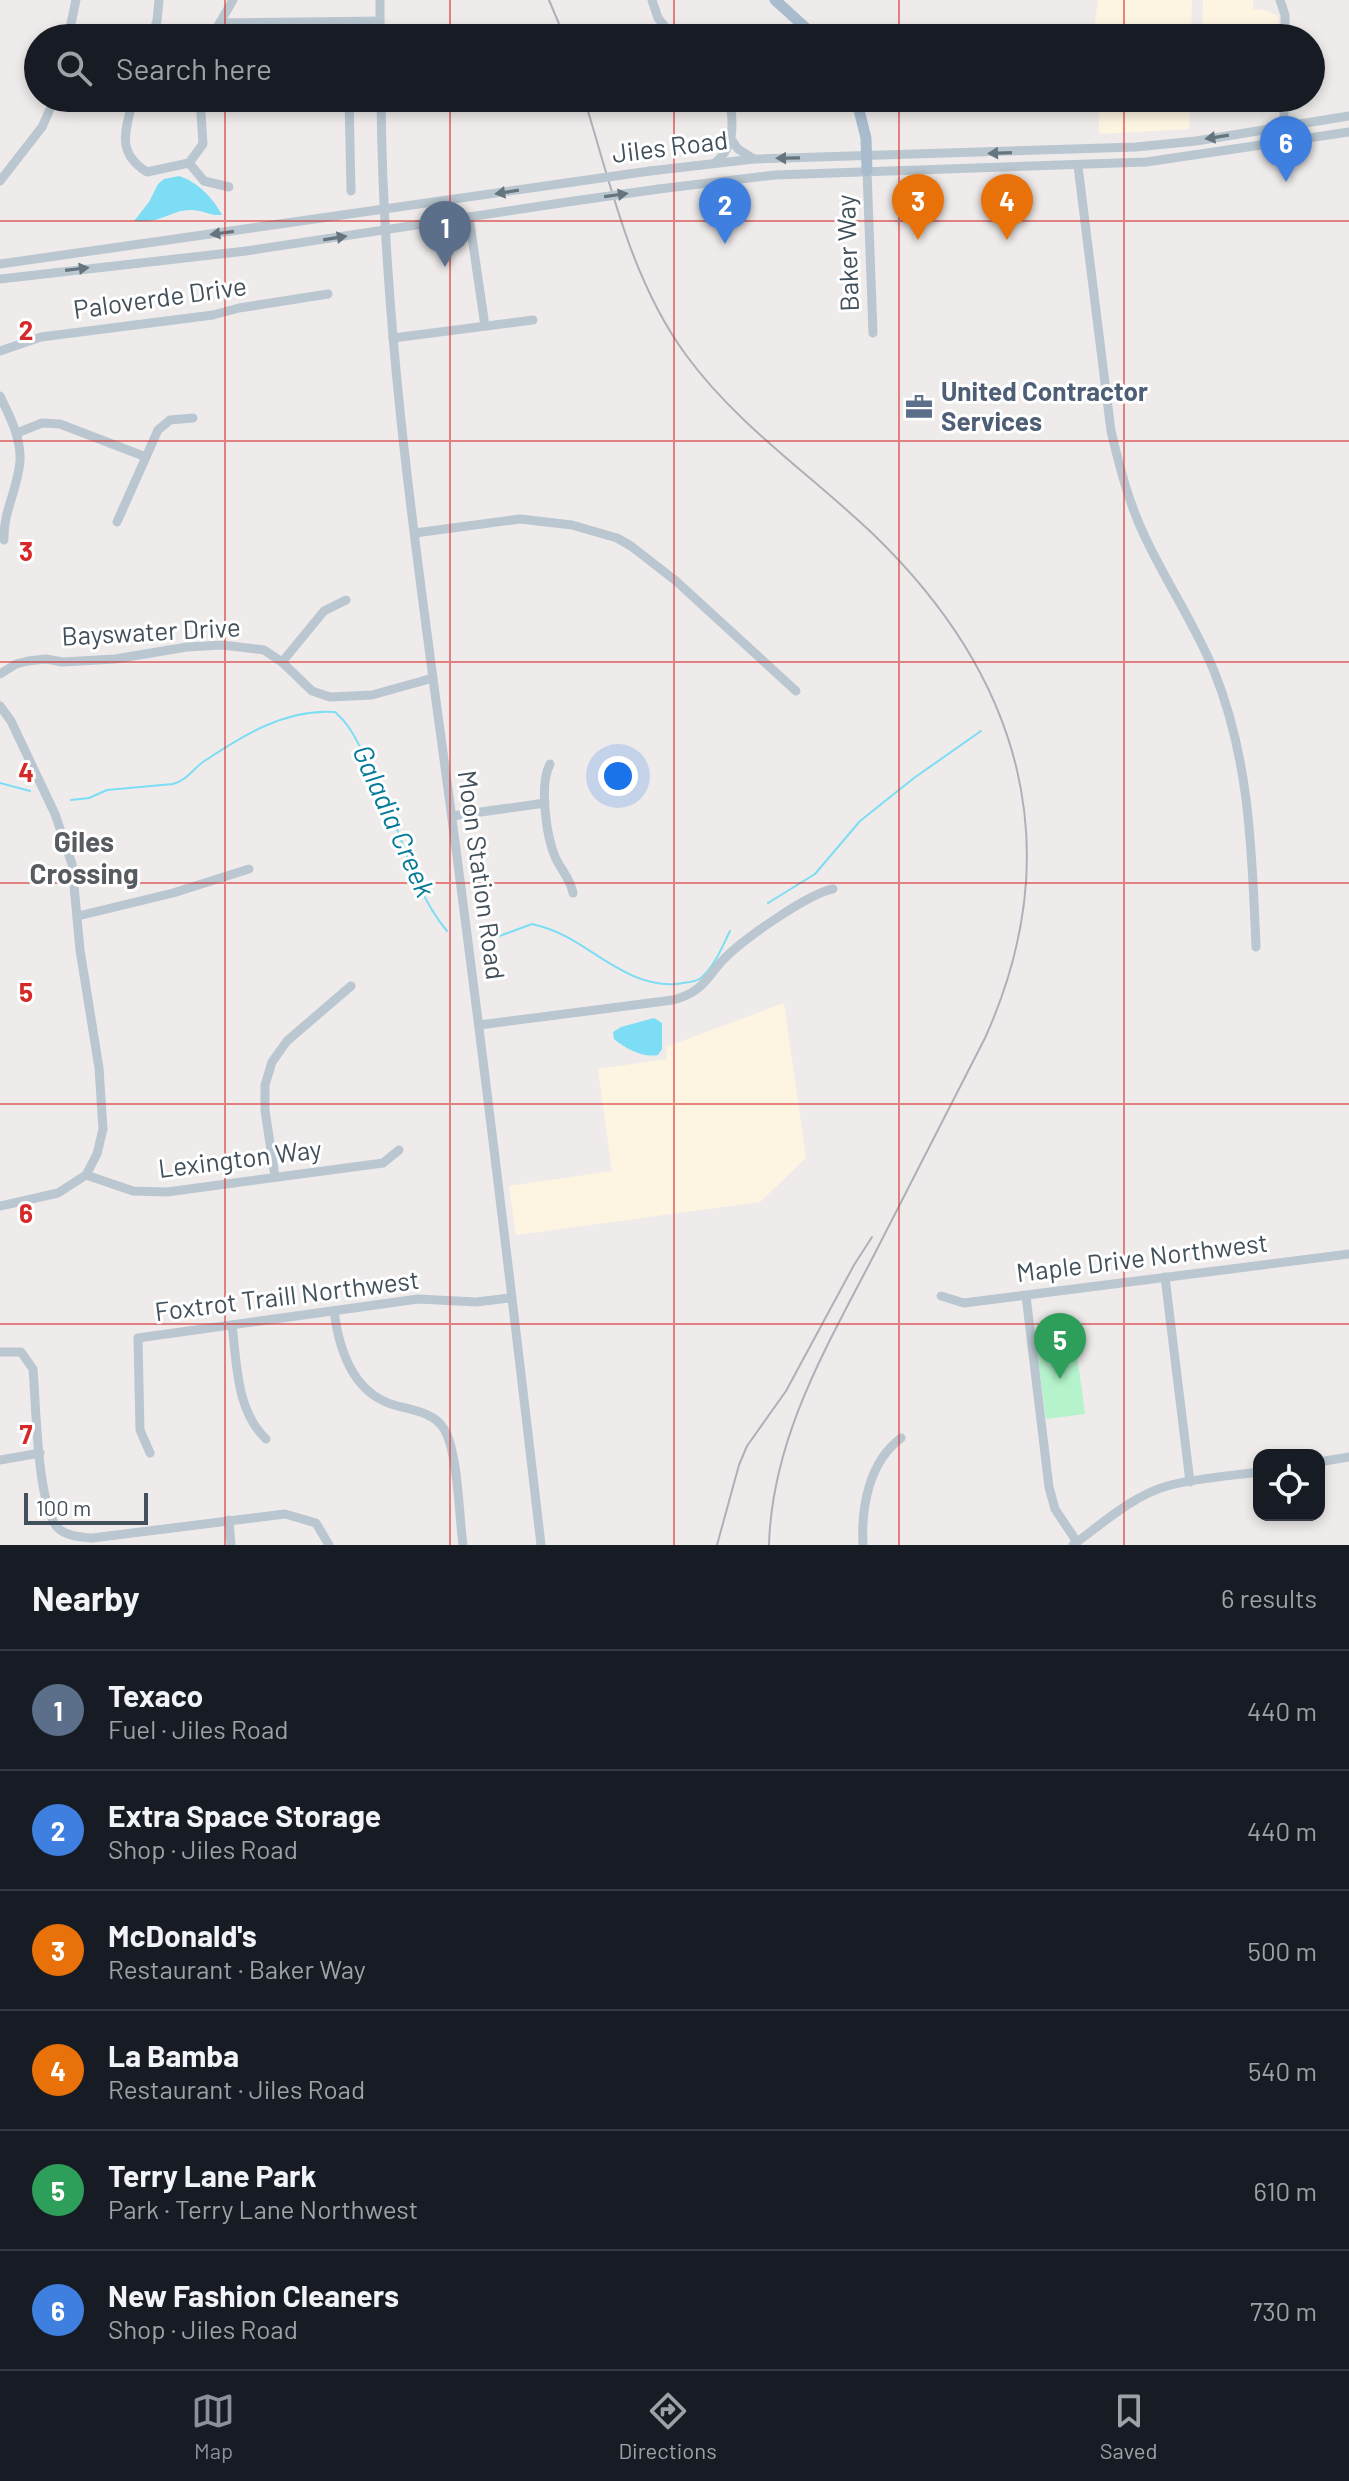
<!DOCTYPE html>
<meta charset="utf-8">
<style>
body{margin:0;font-family:Barlow,sans-serif;background:#20242c;color:#f1f3f6}
.controls{position:absolute;right:24px;bottom:24px;display:grid;overflow:hidden;border-radius:16px;box-shadow:0 4px 12px #0003}
.controls button{width:72px;height:72px;display:grid;place-items:center;padding:0;border:0;border-bottom:2px solid #363941;background:#171b24;color:#f1f3f6;font:40px sans-serif}
.scale{position:absolute;left:24px;bottom:20px;width:124px;box-sizing:border-box;padding-left:8px;border:4px solid #42505b;border-top:0;font-size:22px;line-height:28px;white-space:nowrap;color:#42505b;-webkit-text-stroke:6px #fff;paint-order:stroke}
.you{position:absolute;left:618px;top:776px;width:28px;height:28px;margin:-20px;border:6px solid #fff;border-radius:50%;background:#1a73e8;box-shadow:0 0 0 12px #1a73e833}
.badge{display:grid;place-items:center;width:52px;height:52px;border-radius:50%;background:#8c9099;color:#fff;font-size:26px;font-weight:700}
.pin{position:absolute;translate:-50% -66px;filter:drop-shadow(0 2px 4px #0008)}
.pin::after{content:'';position:absolute;top:42px;width:28px;height:24px;background:inherit;clip-path:polygon(0 0,100% 0,50% 100%)}
.list{margin:0;padding:0;list-style:none}
h2{display:flex;justify-content:space-between;align-items:center;height:104px;margin:0;padding:0 32px;font-size:34px}
h2 small{font-size:26px;font-weight:400;color:#9ea1a6}
.list li{display:grid;grid-template-columns:52px 1fr auto;gap:24px;align-items:center;box-sizing:border-box;height:120px;padding:0 32px;border-top:2px solid #363941}
.list b{display:block;font-size:30px;white-space:nowrap}
.list p{margin:0;font-size:26px;white-space:nowrap;color:#9ea1a6}
.list em{font-size:26px;font-style:normal;color:#9ea1a6}
.icon{flex:none;width:44px;height:44px;fill:none;stroke:currentColor;stroke-width:2;stroke-linecap:round;stroke-linejoin:round}
.map{position:relative;flex:none;width:1349px;height:1545px;overflow:hidden}
.search{position:absolute;background:#171b24;box-shadow:0 4px 12px #0003;left:24px;right:24px;top:24px;height:88px;display:flex;align-items:center;gap:20px;box-sizing:border-box;padding:0 28px;border-radius:44px;color:#9ea1a6;font-size:30px}
.sheet{height:824px;background:#171b24}
nav{display:flex;justify-content:space-around;align-items:center;box-sizing:border-box;height:112px;border-top:2px solid #363941;background:#171b24;font-size:22px;color:#9ea1a6}
nav a{display:grid;justify-items:center;gap:4px}
nav .on{color:#8c9099}
.map>svg:first-child{display:block}
.commercial{fill:#fdf5e1}
.green{fill:#b4f3cb}
.water{fill:#7cddf4}
.lines{fill:none;stroke-linecap:round;stroke-linejoin:round}
.stream{stroke:#7cddf4;stroke-width:2}
.minor{stroke:#bac7d0;stroke-width:9}
.major{stroke:#a8bcce;stroke-width:11}
.rail{stroke:#adb1b7;stroke-width:2}
.minor-bridge{stroke:#bac7d0;stroke-width:9}
.oneway{fill:#66747e}
.grid{fill:none;stroke:#d62828;stroke-width:2;stroke-opacity:0.55}
.labels{text-anchor:middle;stroke-width:6;stroke-linejoin:round;paint-order:stroke}
.street-label{font-size:26px;fill:#42505b;stroke:#fff}
.service-label{font-size:26px;font-weight:bold;fill:#4e5e75;stroke:#fff;text-anchor:start}
.water-label{font-size:28px;font-style:italic;fill:#037b98;stroke:#fff}
.neighbourhood-label{font-size:28px;font-weight:bold;fill:#585c61;stroke:#fff}
.grid-label{font-size:26px;text-anchor:middle;font-weight:bold;fill:#d62828;stroke:#fff;stroke-width:6;stroke-linejoin:round;paint-order:stroke}
</style>
<div class="map">
<svg width="1349" height="1545" viewBox="0 0 1349 1545">
<rect width="100%" height="100%" fill="#efebeb"/>
<g class="commercial">
<path d="M 1098,0 L 1192,0 L 1191,38 L 1093,38 Z"/>
<path d="M 1203,0 L 1253,0 L 1253,9 L 1265,10 L 1278,16 L 1278,38 L 1202,38 Z"/>
<path d="M 1099,98 L 1190,98 L 1189,129 L 1099,134 Z"/>
<path d="M 784,1003 L 806,1158 L 760,1202 L 516,1235 L 509,1186 L 612,1171 L 598,1069 L 667,1059 L 666,1047 Z"/>
</g>
<path class="green" d="M 1075,1339 L 1085,1414 L 1046,1419 L 1036,1344 Z"/>
<g class="water">
<path d="M 179,176 C 198,182 213,198 222,215 C 210,216 202,210 191,210 C 170,210 162,224 134,221 L 149,202 L 158,184 L 164,179 Z"/>
<path d="M 654,1018 L 662,1023 L 662,1049 L 658,1055 C 643,1058 626,1049 614,1039 L 613,1032 L 621,1027 Z"/>
</g>
<g class="lines">
<g class="stream">
<path d="M 0,783 L 30,791"/>
<path d="M 71,800 L 89,798 L 107,790 L 173,784 C 187,780 192,770 203,762 C 242,736 286,708 335,712 C 349,724 354,736 363,752 C 397,806 406,883 447,931"/>
<path d="M 768,903 L 815,874 L 860,821 L 914,778 L 981,731"/>
<path d="M 494,938 L 532,924 L 543,927 C 589,940 629,993 683,983 C 690,982 695,982 701,978 C 715,966 722,947 730,931"/>
</g>
<g class="minor">
<path d="M 380,0 L 380,38"/>
<path d="M 652,0 L 658,18 L 674,38"/>
<path d="M 1280,0 L 1285,15 L 1285,38"/>
<path d="M 336,22 L 340,38"/>
<path d="M 220,23 L 380,21"/>
<path d="M 68,38 L 76,0"/>
<path d="M 151,38 L 157,21 L 159,0"/>
<path d="M 211,38 L 233,0"/>
<path d="M 133,98 C 127,129 114,151 147,172 L 189,163 L 203,144 L 200,98"/>
<path d="M 349,98 L 351,191"/>
<path d="M 381,98 C 383,340 420,579 452,819 C 484,1060 513,1303 541,1545"/>
<path d="M 1284,126 L 1284,98"/>
<path d="M 731,139 L 738,149 L 754,159"/>
<path d="M 189,163 L 204,181 L 229,187"/>
<path d="M 715,163 C 736,146 733,123 730,98"/>
<path d="M 1078,166 L 1111,431 C 1120,469 1130,507 1147,541 C 1168,585 1196,627 1214,671 C 1250,760 1252,853 1256,947"/>
<path d="M 650,171 L 754,159 L 1136,147 L 1196,141 L 1349,116"/>
<path d="M 867,171 L 873,333"/>
<path d="M 0,181 L 42,127 L 55,98"/>
<path d="M 659,189 L 775,175 L 1146,162 L 1349,132"/>
<path d="M 469,217 L 485,326"/>
<path d="M 0,264 L 573,182"/>
<path d="M 0,279 L 246,251 L 574,201"/>
<path d="M 393,338 L 533,320"/>
<path d="M 0,351 L 41,337 L 213,315 L 239,308 L 328,294"/>
<path d="M 0,396 C 10,417 21,437 20,461 C 18,489 3,511 4,540"/>
<path d="M 17,433 L 42,423 L 60,424 L 146,457"/>
<path d="M 117,522 L 158,430 L 170,420 L 193,418"/>
<path d="M 415,533 L 520,519 L 572,525 L 617,538 L 631,546 L 676,581 L 796,691"/>
<path d="M 282,662 L 324,611 L 346,600"/>
<path d="M 0,674 L 16,664 L 28,661 L 46,659 L 62,662 L 115,659 L 187,647 L 222,645 L 264,650 L 282,662 L 312,691 L 330,697 L 372,695 L 433,678"/>
<path d="M 0,706 L 11,721 L 55,814 L 72,864 L 80,950 L 99,1068 L 103,1129 L 97,1154 L 86,1175 L 58,1193 L 0,1206"/>
<path d="M 550,764 C 539,784 546,837 556,859 C 562,871 571,880 573,893"/>
<path d="M 452,816 L 545,803"/>
<path d="M 78,916 L 173,893 L 249,869"/>
<path d="M 479,1025 L 673,1000 C 703,992 705,979 724,959 C 742,940 809,893 833,889"/>
<path d="M 86,1175 L 133,1191 L 167,1192 L 383,1163 L 399,1150"/>
<path d="M 275,1177 L 265,1110 L 265,1085 L 272,1062 L 287,1041 L 351,986"/>
<path d="M 1165,1277 L 1190,1482"/>
<path d="M 941,1296 L 964,1303 L 1349,1254"/>
<path d="M 1026,1296 L 1049,1487 L 1055,1509 L 1077,1542"/>
<path d="M 334,1311 C 339,1350 353,1393 394,1405 C 411,1410 434,1412 444,1429 C 458,1451 459,1516 463,1545"/>
<path d="M 232,1325 C 237,1364 236,1410 266,1439"/>
<path d="M 0,1352 L 21,1352 L 33,1369 C 36,1403 37,1503 57,1527 C 65,1536 80,1537 92,1538 L 285,1514 L 316,1523 L 329,1545"/>
<path d="M 150,1453 L 140,1430 L 138,1338 L 418,1299 L 476,1302 L 510,1298"/>
<path d="M 0,1460 L 40,1453"/>
<path d="M 1319,1462 L 1349,1457"/>
<path d="M 229,1520 L 231,1545"/>
<path d="M 863,1545 C 861,1507 869,1462 901,1438"/>
<path d="M 1073,1545 C 1102,1524 1132,1496 1167,1486 C 1197,1478 1229,1476 1259,1472"/>
</g>
<g class="major">
<path d="M 775,0 L 817,38"/>
<path d="M 856,98 L 866,138 L 867,171"/>
</g>
<g class="rail">
<path d="M 549,0 L 565,38"/>
<path d="M 584,98 C 611,185 631,280 686,355 C 738,426 810,474 873,534 C 1020,676 1071,847 985,1038 C 948,1111 911,1183 874,1255 C 826,1348 772,1438 769,1545"/>
<path d="M 717,1545 L 739,1465 L 747,1446 L 786,1391 L 854,1265 L 872,1237"/>
</g>
<g class="minor-bridge">
<path d="M 573,182 L 650,171"/>
<path d="M 574,201 L 659,189"/>
</g>
</g>
<defs><path id="oneway-solid" d="M-6-.8H1V-3.2L6.5 0L1 3.2V.8H-6Z" transform="scale(2)"/></defs>
<g class="oneway">
<use href="#oneway-solid" transform="translate(1217 137) rotate(171)"/>
<use href="#oneway-solid" transform="translate(1000 153) rotate(178)"/>
<use href="#oneway-solid" transform="translate(788 158) rotate(179)"/>
<use href="#oneway-solid" transform="translate(507 192) rotate(171)"/>
<use href="#oneway-solid" transform="translate(616 195) rotate(-8)"/>
<use href="#oneway-solid" transform="translate(222 233) rotate(172)"/>
<use href="#oneway-solid" transform="translate(335 238) rotate(-9)"/>
<use href="#oneway-solid" transform="translate(77 269) rotate(-7)"/>
</g>
<path class="grid" d="M 225,0 L 225,38M 450,0 L 450,38M 674,0 L 674,38M 899,0 L 899,38M 1124,0 L 1124,38M 225,98 L 225,1545M 450,98 L 450,1545M 674,98 L 674,1545M 899,98 L 899,1545M 1124,98 L 1124,1545M 0,221 L 1349,221M 0,441 L 1349,441M 0,662 L 1349,662M 0,883 L 1349,883M 0,1104 L 1349,1104M 0,1324 L 1349,1324"/>
<defs>
<g id="office-bare" transform="scale(2.16)"><path d="M-6-3h4V-5.5h4V-3h4V5H-6ZM-1-4.5V-3h2v-1.5ZM-6 0V1H6V0Z" fill="#5c6f8a" stroke="#fff" stroke-width="2.5" paint-order="stroke"/></g>
</defs>
<g fill-rule="evenodd">
<use href="#office-bare" x="919" y="407"/>
</g>
<g class="labels">
<g class="street-label">
<text transform="translate(670 147) rotate(-7)" y="9">Jiles Road</text>
<text transform="translate(848 253) rotate(-92)" y="9">Baker Way</text>
<text transform="translate(160 298) rotate(-8)" y="9">Paloverde Drive</text>
<text transform="translate(151 632) rotate(-3)" y="9">Bayswater Drive</text>
<text transform="translate(481 875) rotate(82)" y="9">Moon Station Road</text>
<text transform="translate(240 1159) rotate(-7)" y="9">Lexington Way</text>
<text transform="translate(1142 1258) rotate(-7)" y="9">Maple Drive Northwest</text>
<text transform="translate(287 1296) rotate(-7)" y="9">Foxtrot Traill Northwest</text>
</g>
<g class="service-label">
<text x="941" y="401">United Contractor<tspan x="941" dy="30">Services</tspan></text>
</g>
<g class="water-label">
<text transform="translate(394 821) rotate(66)" y="10">Galadia Creek</text>
</g>
<g class="neighbourhood-label">
<text x="84" y="852">Giles<tspan x="84" dy="32">Crossing</tspan></text>
</g>
</g>
<g class="grid-label">
<text x="26" y="340">2</text>
<text x="26" y="561">3</text>
<text x="26" y="782">4</text>
<text x="26" y="1002">5</text>
<text x="26" y="1223">6</text>
<text x="26" y="1444">7</text>
</g>
</svg>
<div class="controls">
<button><svg class="icon" aria-label="locate" viewBox="0 0 24 24"><circle cx="12" cy="12" r="6"/><path d="M12 2v4M12 18v4M2 12h4M18 12h4"/></svg></button>
</div>
<div class="scale">100 m</div>
<div class="you"></div>
<div class="pin badge" style="left:445px;top:267px;background:#5c6f8a">1</div>
<div class="pin badge" style="left:725px;top:244px;background:#3f7fe0">2</div>
<div class="pin badge" style="left:918px;top:240px;background:#e8710a">3</div>
<div class="pin badge" style="left:1007px;top:240px;background:#e8710a">4</div>
<div class="pin badge" style="left:1060px;top:1379px;background:#2e9e5b">5</div>
<div class="pin badge" style="left:1286px;top:182px;background:#3f7fe0">6</div>
<div class="search"><svg class="icon" aria-label="search" viewBox="0 0 24 24"><circle cx="10" cy="10" r="6"/><path d="M15 15l6 6"/></svg>Search here</div>
</div>
<section class="sheet">
<h2>Nearby<small>6 results</small></h2>
<ul class="list">
<li><span class="badge" style="background:#5c6f8a">1</span><div><b>Texaco</b><p>Fuel · Jiles Road</p></div><em>440 m</em></li>
<li><span class="badge" style="background:#3f7fe0">2</span><div><b>Extra Space Storage</b><p>Shop · Jiles Road</p></div><em>440 m</em></li>
<li><span class="badge" style="background:#e8710a">3</span><div><b>McDonald's</b><p>Restaurant · Baker Way</p></div><em>500 m</em></li>
<li><span class="badge" style="background:#e8710a">4</span><div><b>La Bamba</b><p>Restaurant · Jiles Road</p></div><em>540 m</em></li>
<li><span class="badge" style="background:#2e9e5b">5</span><div><b>Terry Lane Park</b><p>Park · Terry Lane Northwest</p></div><em>610 m</em></li>
<li><span class="badge" style="background:#3f7fe0">6</span><div><b>New Fashion Cleaners</b><p>Shop · Jiles Road</p></div><em>730 m</em></li>
</ul>
</section>
<nav>
<a class="on"><svg class="icon" aria-label="map" viewBox="0 0 24 24"><path d="M3 6l6-2 6 2 6-2v14l-6 2-6-2-6 2zM9 4v14M15 6v14"/></svg>Map</a>
<a><svg class="icon" aria-label="directions" viewBox="0 0 24 24"><path d="M12 3l9 9-9 9-9-9zM9 14v-3h6M13 9l2 2-2 2"/></svg>Directions</a>
<a><svg class="icon" aria-label="saved" viewBox="0 0 24 24"><path d="M7 4h10v16l-5-4-5 4z"/></svg>Saved</a>
</nav>
